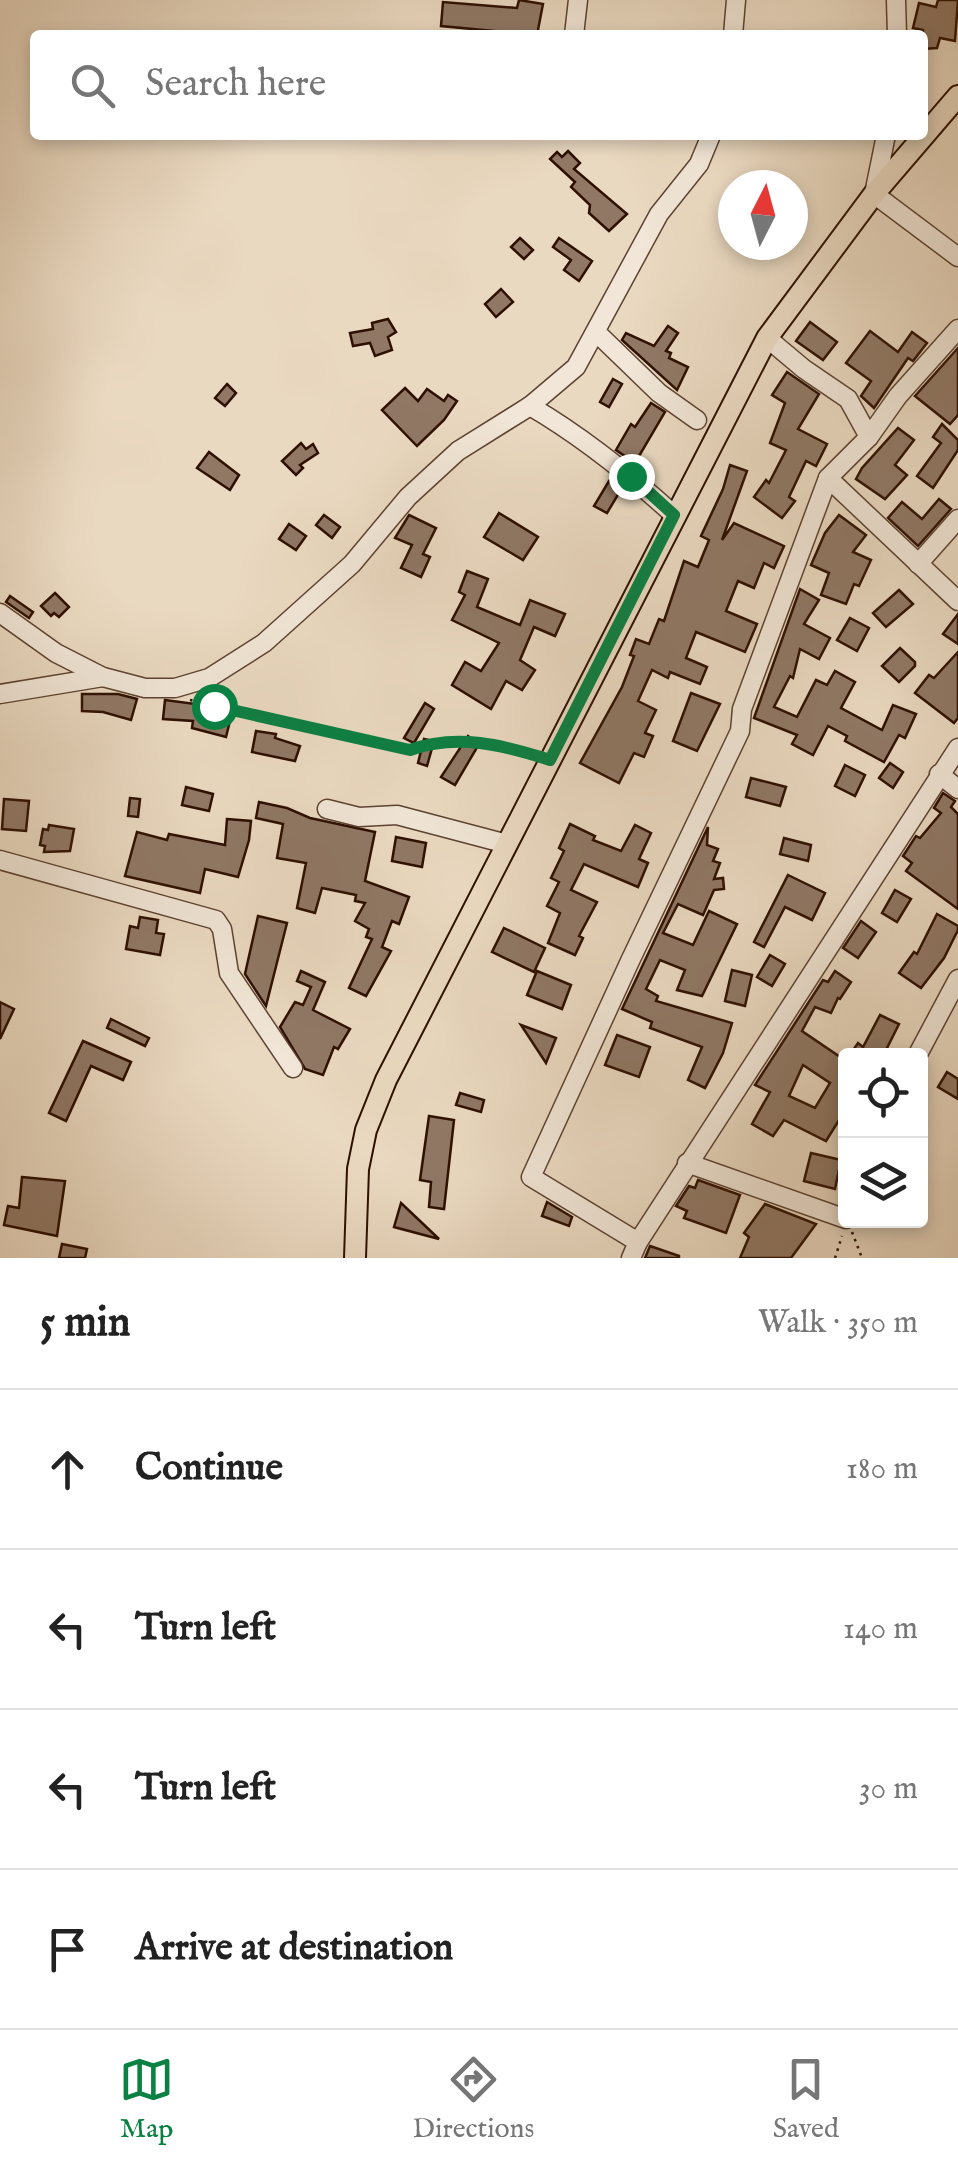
<!DOCTYPE html>
<meta charset="utf-8">
<style>
body{margin:0;font-family:"IM FELL English",serif;background:#f6f6f6;color:#222}
.controls{position:absolute;right:30px;bottom:30px;display:grid;overflow:hidden;border-radius:10px;box-shadow:0 5px 15px #0003}
.controls button{width:90px;height:90px;display:grid;place-items:center;padding:0;border:0;border-bottom:2px solid #e0e0e0;background:#fff;color:#222;font:50px sans-serif}
.compass{position:absolute;left:718px;top:170px;width:90px;height:90px;border-radius:50%;background:#fff;box-shadow:0 5px 15px #0003;rotate:6deg}
.stop{position:absolute;width:30px;height:30px;margin:-22px;border:8px solid #0b8043;border-radius:50%;background:#fff}
.stop.end{background:#0b8043;border-color:#fff;box-shadow:0 2px 10px #0008}
.list{margin:0;padding:0;list-style:none}
h2{display:flex;justify-content:space-between;align-items:center;height:130px;margin:0;padding:0 40px;font-size:42px}
h2 small{font-size:32px;font-weight:400;color:#767676}
.list li{display:grid;grid-template-columns:65px 1fr auto;gap:30px;align-items:center;box-sizing:border-box;height:160px;padding:0 40px;border-top:2px solid #e0e0e0}
.list b{display:block;font-size:38px;white-space:nowrap}
.list em{font-size:32px;font-style:normal;color:#767676}
.icon{flex:none;width:55px;height:55px;fill:none;stroke:currentColor;stroke-width:2;stroke-linecap:round;stroke-linejoin:round}
.map{position:relative;flex:none;width:958px;height:1258px;overflow:hidden}
.search{position:absolute;background:#fff;box-shadow:0 5px 15px #0003;left:30px;right:30px;top:30px;height:110px;display:flex;align-items:center;gap:25px;box-sizing:border-box;padding:0 35px;border-radius:10px;color:#767676;font-size:38px}
.sheet{height:770px;background:#fff}
nav{display:flex;justify-content:space-around;align-items:center;box-sizing:border-box;height:140px;border-top:2px solid #e0e0e0;background:#fff;font-size:28px;color:#767676}
nav a{display:grid;justify-items:center;gap:5px}
nav .on{color:#0b8043}
.map>svg:first-child{display:block}
.building{fill:#907865;stroke:#2e0f01;stroke-width:2.5;fill-rule:evenodd}
.lines{fill:none;stroke-linecap:round;stroke-linejoin:round}
.minor-casing{stroke:#5d4231;stroke-width:21}
.major-casing{stroke:#2e0f01;stroke-width:24}
.path{stroke:#2e0f01;stroke-width:2.5;stroke-dasharray:2.5 5;stroke-linecap:butt}
.minor{stroke:#f1e6d7;stroke-width:18}
.major{stroke:#ead9c1;stroke-width:20}
.route{stroke:#0b8043;stroke-width:12}
</style>
<div class="map">
<svg width="958" height="1258" viewBox="0 0 958 1258">
<rect width="100%" height="100%" fill="#ead9c1"/>
<filter id="stains"><feTurbulence type="fractalNoise" baseFrequency=".002" numOctaves="4"/><feColorMatrix values="0 0 0 0 .2 0 0 0 0 .09 0 0 0 0 .02 0 0 0 .5 -.17"/></filter>
<radialGradient id="worn" r=".72"><stop offset=".6" stop-color="#630" stop-opacity="0"/><stop offset="1" stop-color="#630" stop-opacity=".3"/></radialGradient>
<g class="building">
<path d="M 519,0 L 543,4 L 537,35 L 441,26 L 443,2 L 517,8 Z"/>
<path d="M 938,0 L 958,0 L 955,41 L 940,38 L 937,48 L 923,49 L 923,30 L 913,28 L 919,3 L 936,7 Z"/>
<path d="M 568,151 L 580,163 L 574,169 L 627,214 L 609,231 L 589,213 L 590,205 L 571,187 L 575,182 L 550,159 L 557,152 L 562,157 Z"/>
<path d="M 520,238 L 533,250 L 524,259 L 511,247 Z"/>
<path d="M 559,238 L 592,261 L 579,281 L 564,270 L 571,260 L 553,247 Z"/>
<path d="M 501,289 L 513,302 L 496,317 L 485,304 Z"/>
<path d="M 388,319 L 396,332 L 388,337 L 392,350 L 375,356 L 370,343 L 353,346 L 350,333 L 373,329 L 372,323 Z"/>
<path d="M 810,322 L 837,342 L 823,360 L 796,341 Z"/>
<path d="M 668,326 L 678,333 L 666,351 L 671,353 L 669,358 L 688,367 L 677,390 L 622,340 L 626,333 L 654,346 Z"/>
<path d="M 870,331 L 898,352 L 912,332 L 927,343 L 913,361 L 908,358 L 874,408 L 861,396 L 871,381 L 846,363 Z"/>
<path d="M 958,348 L 958,415 L 950,424 L 915,396 Z"/>
<path d="M 787,372 L 819,394 L 798,429 L 827,444 L 816,466 L 806,461 L 789,497 L 795,501 L 782,518 L 754,497 L 766,480 L 769,483 L 786,450 L 770,443 L 785,403 L 772,395 Z"/>
<path d="M 613,379 L 622,384 L 609,407 L 600,402 Z"/>
<path d="M 227,384 L 236,393 L 225,406 L 215,398 Z"/>
<path d="M 405,388 L 418,401 L 427,389 L 444,401 L 448,395 L 457,401 L 444,420 L 417,446 L 382,410 Z"/>
<path d="M 651,403 L 665,412 L 635,463 L 616,450 L 631,424 L 635,427 Z"/>
<path d="M 942,424 L 958,440 L 958,450 L 933,488 L 917,476 L 941,443 L 933,437 Z"/>
<path d="M 898,428 L 914,440 L 895,465 L 907,475 L 885,499 L 856,479 L 862,468 Z"/>
<path d="M 301,443 L 306,449 L 313,444 L 318,453 L 300,465 L 303,468 L 296,475 L 282,461 Z"/>
<path d="M 209,452 L 239,475 L 230,490 L 197,468 Z"/>
<path d="M 730,465 L 747,471 L 722,540 L 734,523 L 784,546 L 774,568 L 764,563 L 754,588 L 738,581 L 726,611 L 757,624 L 745,652 L 696,632 L 686,658 L 707,667 L 700,684 L 670,672 L 668,678 L 652,670 L 638,701 L 656,710 L 645,733 L 653,736 L 644,757 L 634,753 L 619,783 L 580,763 L 622,687 L 634,656 L 630,655 L 636,639 L 649,644 L 659,619 L 664,621 L 684,561 L 698,567 L 709,540 L 701,536 L 723,489 Z"/>
<path d="M 609,481 L 622,488 L 607,513 L 594,506 Z"/>
<path d="M 939,499 L 951,509 L 918,546 L 888,518 L 902,502 L 922,519 Z"/>
<path d="M 499,513 L 538,537 L 523,560 L 484,537 Z"/>
<path d="M 324,515 L 340,527 L 332,538 L 316,525 Z"/>
<path d="M 409,515 L 436,528 L 423,554 L 430,557 L 421,577 L 401,568 L 412,545 L 395,538 Z"/>
<path d="M 839,515 L 866,535 L 853,552 L 871,560 L 859,586 L 854,584 L 846,604 L 821,595 L 829,573 L 811,565 L 825,533 Z"/>
<path d="M 289,524 L 306,536 L 296,550 L 279,539 Z"/>
<path d="M 467,571 L 488,579 L 477,607 L 520,625 L 530,600 L 565,614 L 555,636 L 534,627 L 520,660 L 535,670 L 522,690 L 506,681 L 491,709 L 452,685 L 465,662 L 481,671 L 499,643 L 452,620 L 465,595 L 459,592 Z"/>
<path d="M 800,589 L 819,600 L 804,624 L 830,638 L 819,659 L 800,649 L 793,678 L 790,676 L 774,707 L 797,717 L 816,680 L 827,685 L 835,671 L 855,682 L 841,708 L 882,730 L 893,705 L 916,714 L 905,738 L 899,735 L 884,762 L 845,741 L 847,736 L 828,726 L 813,755 L 792,744 L 797,735 L 754,718 Z"/>
<path d="M 899,590 L 913,604 L 886,627 L 873,613 Z"/>
<path d="M 55,593 L 69,607 L 59,617 L 54,613 L 51,616 L 41,606 Z"/>
<path d="M 10,596 L 33,612 L 29,618 L 6,602 Z"/>
<path d="M 958,614 L 958,644 L 943,634 Z"/>
<path d="M 850,618 L 869,628 L 857,651 L 837,640 Z"/>
<path d="M 900,648 L 915,662 L 915,666 L 899,682 L 882,666 Z"/>
<path d="M 958,652 L 958,718 L 954,723 L 915,693 L 929,675 L 934,678 Z"/>
<path d="M 691,693 L 720,704 L 697,751 L 673,741 Z"/>
<path d="M 82,694 L 118,694 L 137,699 L 131,720 L 103,712 L 82,711 Z"/>
<path d="M 165,700 L 203,705 L 203,710 L 231,717 L 226,737 L 192,728 L 193,721 L 163,719 Z"/>
<path d="M 425,703 L 434,709 L 414,743 L 404,738 Z"/>
<path d="M 256,731 L 276,734 L 275,738 L 300,746 L 295,761 L 252,752 Z"/>
<path d="M 468,736 L 479,744 L 455,785 L 441,777 Z"/>
<path d="M 424,739 L 434,741 L 427,766 L 418,763 Z"/>
<path d="M 890,763 L 903,772 L 893,788 L 879,778 Z"/>
<path d="M 845,765 L 865,775 L 855,796 L 835,786 Z"/>
<path d="M 751,778 L 786,787 L 780,806 L 746,797 Z"/>
<path d="M 186,787 L 213,794 L 209,811 L 182,805 Z"/>
<path d="M 943,793 L 955,801 L 951,807 L 958,814 L 958,909 L 906,871 L 912,863 L 903,856 L 916,836 L 920,838 L 941,813 L 934,808 Z"/>
<path d="M 130,798 L 140,799 L 138,817 L 128,816 Z"/>
<path d="M 4,799 L 29,801 L 26,831 L 2,829 Z"/>
<path d="M 259,802 L 287,808 L 310,818 L 375,832 L 365,881 L 409,897 L 399,924 L 392,921 L 382,947 L 391,951 L 366,996 L 349,988 L 372,939 L 366,937 L 369,929 L 355,921 L 365,903 L 355,901 L 356,895 L 322,888 L 315,913 L 297,908 L 306,863 L 277,858 L 283,824 L 256,818 Z"/>
<path d="M 227,819 L 251,821 L 249,840 L 238,877 L 205,869 L 200,893 L 125,876 L 137,832 L 167,840 L 169,834 L 225,845 Z"/>
<path d="M 570,824 L 595,836 L 593,840 L 621,851 L 635,825 L 651,833 L 639,859 L 648,863 L 638,887 L 584,864 L 571,890 L 597,902 L 579,936 L 583,938 L 575,955 L 548,943 L 560,913 L 547,906 L 559,882 L 551,878 L 564,851 L 559,848 Z"/>
<path d="M 49,825 L 74,829 L 70,851 L 44,852 L 45,846 L 40,845 L 43,829 L 48,830 Z"/>
<path d="M 708,827 L 707,845 L 718,849 L 713,861 L 720,863 L 714,879 L 723,878 L 724,889 L 714,890 L 703,915 L 678,904 L 663,933 L 693,945 L 709,911 L 737,924 L 702,996 L 677,990 L 685,970 L 660,960 L 646,989 L 658,996 L 656,1001 L 732,1023 L 723,1053 L 705,1088 L 688,1080 L 702,1047 L 650,1028 L 652,1022 L 622,1009 Z"/>
<path d="M 396,837 L 426,843 L 422,867 L 392,861 Z"/>
<path d="M 784,838 L 811,845 L 808,861 L 780,854 Z"/>
<path d="M 788,875 L 825,893 L 812,920 L 785,907 L 764,947 L 754,942 Z"/>
<path d="M 895,890 L 911,899 L 897,922 L 882,913 Z"/>
<path d="M 937,914 L 958,926 L 958,930 L 944,958 L 921,988 L 899,973 L 914,952 L 917,954 Z"/>
<path d="M 258,916 L 287,923 L 266,1006 L 245,974 Z"/>
<path d="M 140,917 L 158,920 L 156,933 L 164,934 L 160,955 L 126,949 L 130,926 L 138,928 Z"/>
<path d="M 861,921 L 876,932 L 858,958 L 843,948 Z"/>
<path d="M 504,928 L 545,948 L 534,972 L 492,952 Z"/>
<path d="M 770,955 L 785,964 L 772,986 L 757,977 Z"/>
<path d="M 732,970 L 752,975 L 745,1006 L 725,1001 Z"/>
<path d="M 301,971 L 325,982 L 313,1010 L 350,1029 L 338,1049 L 334,1047 L 323,1075 L 305,1069 L 280,1027 L 295,1002 L 303,1005 L 311,987 L 297,981 Z"/>
<path d="M 537,971 L 571,985 L 562,1009 L 527,995 Z"/>
<path d="M 835,971 L 851,982 L 840,999 L 838,998 L 831,1013 L 815,1007 L 802,1031 L 846,1061 L 846,1109 L 826,1141 L 784,1120 L 773,1136 L 752,1124 L 770,1092 L 755,1085 L 823,980 L 828,982 ZM 803,1065 L 830,1083 L 815,1108 L 789,1096 Z"/>
<path d="M 0,1002 L 14,1009 L 0,1039 Z"/>
<path d="M 880,1015 L 899,1024 L 883,1056 L 849,1056 L 858,1043 L 863,1047 Z"/>
<path d="M 111,1019 L 149,1038 L 145,1046 L 107,1028 Z"/>
<path d="M 521,1025 L 556,1038 L 546,1063 Z"/>
<path d="M 617,1035 L 650,1047 L 639,1077 L 605,1065 Z"/>
<path d="M 83,1041 L 131,1062 L 123,1080 L 91,1066 L 66,1121 L 49,1113 Z"/>
<path d="M 947,1072 L 958,1079 L 958,1099 L 938,1087 Z"/>
<path d="M 460,1093 L 484,1100 L 481,1112 L 456,1105 Z"/>
<path d="M 429,1116 L 454,1120 L 444,1209 L 429,1207 L 431,1182 L 420,1180 Z"/>
<path d="M 811,1153 L 841,1160 L 835,1189 L 804,1181 Z"/>
<path d="M 22,1177 L 65,1181 L 57,1236 L 4,1225 L 8,1206 L 19,1208 Z"/>
<path d="M 698,1180 L 740,1195 L 726,1233 L 684,1218 L 687,1211 L 676,1206 L 689,1186 L 695,1188 Z"/>
<path d="M 547,1202 L 572,1217 L 569,1226 L 542,1216 Z"/>
<path d="M 401,1203 L 439,1239 L 394,1227 Z"/>
<path d="M 765,1204 L 816,1224 L 791,1258 L 740,1258 L 749,1237 L 744,1233 Z"/>
<path d="M 62,1244 L 87,1249 L 85,1258 L 59,1258 Z"/>
<path d="M 650,1246 L 679,1256 L 679,1258 L 645,1258 Z"/>
</g>
<g class="lines">
<g class="minor-casing">
<g id="minor">
<path d="M 896,0 L 897,35"/>
<path d="M 574,35 L 578,0"/>
<path d="M 733,35 L 736,0"/>
<path d="M 886,135 L 874,194 L 958,257"/>
<path d="M 596,332 L 659,393 L 697,420"/>
<path d="M 767,338 L 804,369 L 848,399 L 869,437"/>
<path d="M 530,406 C 583,437 629,474 674,515"/>
<path d="M 828,478 L 958,601"/>
<path d="M 918,564 L 958,519"/>
<path d="M 0,613 L 56,653 L 103,677 L 145,688 L 175,688 L 209,678 L 264,643 L 352,564 L 408,497 L 458,451 L 530,406 L 576,367 L 659,214 L 699,164 L 711,135"/>
<path d="M 0,694 L 103,677"/>
<path d="M 939,774 L 958,789"/>
<path d="M 327,809 L 359,817 L 397,815 L 507,844"/>
<path d="M 0,860 L 216,920 L 222,929 L 229,973 L 293,1068"/>
<path d="M 917,1056 L 958,979"/>
<path d="M 687,1163 L 846,1219"/>
<path d="M 638,1242 L 958,748"/>
<path d="M 631,1258 L 638,1242 L 531,1177 L 630,961 L 740,731 L 742,709 L 828,478 L 869,437 L 898,396 L 958,329"/>
</g>
</g>
<g class="major-casing">
<path id="major" d="M 355,1258 L 358,1169 L 366,1130 L 386,1080 L 767,338 L 874,194 L 958,96"/>
</g>
<g class="path">
<path d="M 435,34 L 436,35"/>
<path d="M 190,700 L 410,750 C 451,736 492,742 534,755"/>
<path d="M 852,1232 L 862,1258"/>
<path d="M 835,1258 L 842,1236"/>
</g>
<use href="#minor" class="minor"/>
<use href="#major" class="major"/>
</g>
<g class="lines">
<path class="route" d="M 214,706 L 410,750 C 457,733 503,745 550,760 L 674,515 L 631,476"/>
</g>
<rect width="100%" height="100%" filter="url(#stains)"/>
<rect width="100%" height="100%" fill="url(#worn)"/>
</svg>
<div class="controls">
<button><svg class="icon" aria-label="locate" viewBox="0 0 24 24"><circle cx="12" cy="12" r="6"/><path d="M12 2v4M12 18v4M2 12h4M18 12h4"/></svg></button>
<button><svg class="icon" aria-label="layers" viewBox="0 0 24 24"><path d="M12 4l9 5-9 5-9-5zM3 14l9 5 9-5"/></svg></button>
</div>
<svg class="compass" viewBox="-18 -18 36 36"><path d="M0-13l5 13h-10z" fill="#e53935"/><path d="M0 13l5-13h-10z" fill="#767676"/></svg>
<div class="stop" style="left:214px;top:706px"></div>
<div class="stop end" style="left:631px;top:476px"></div>
<div class="search"><svg class="icon" aria-label="search" viewBox="0 0 24 24"><circle cx="10" cy="10" r="6"/><path d="M15 15l6 6"/></svg>Search here</div>
</div>
<section class="sheet">
<h2>5 min<small>Walk · 350 m</small></h2>
<ul class="list">
<li><svg class="icon" aria-label="ahead" viewBox="0 0 24 24"><path d="M12 20V5M6 11l6-6 6 6"/></svg><div><b>Continue</b></div><em>180 m</em></li>
<li><svg class="icon" aria-label="left" viewBox="0 0 24 24"><path d="M17 20v-9H6M10 6l-5 5 5 5"/></svg><div><b>Turn left</b></div><em>140 m</em></li>
<li><svg class="icon" aria-label="left" viewBox="0 0 24 24"><path d="M17 20v-9H6M10 6l-5 5 5 5"/></svg><div><b>Turn left</b></div><em>30 m</em></li>
<li><svg class="icon" aria-label="arrive" viewBox="0 0 24 24"><path d="M6 21V4h12l-3 4 3 4H6"/></svg><div><b>Arrive at destination</b></div></li>
</ul>
</section>
<nav>
<a class="on"><svg class="icon" aria-label="map" viewBox="0 0 24 24"><path d="M3 6l6-2 6 2 6-2v14l-6 2-6-2-6 2zM9 4v14M15 6v14"/></svg>Map</a>
<a><svg class="icon" aria-label="directions" viewBox="0 0 24 24"><path d="M12 3l9 9-9 9-9-9zM9 14v-3h6M13 9l2 2-2 2"/></svg>Directions</a>
<a><svg class="icon" aria-label="saved" viewBox="0 0 24 24"><path d="M7 4h10v16l-5-4-5 4z"/></svg>Saved</a>
</nav>
